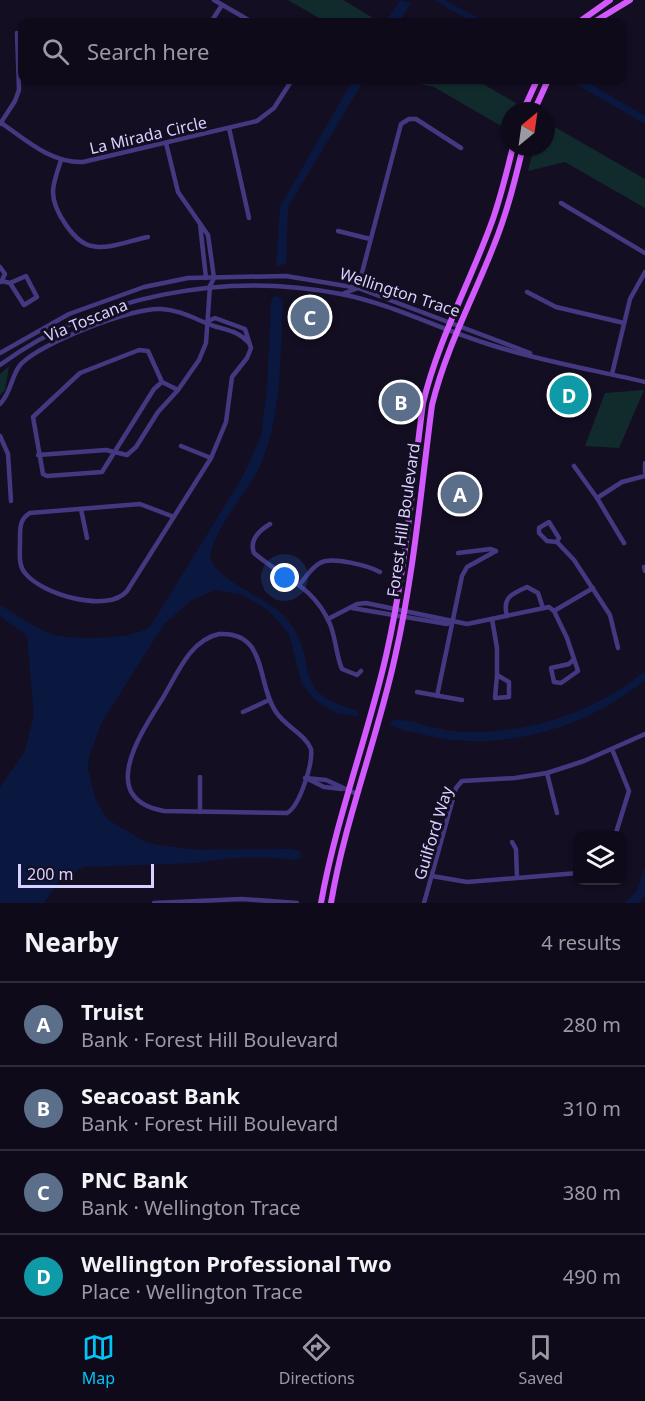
<!DOCTYPE html>
<meta charset="utf-8">
<style>
body{margin:0;font-family:"Noto Sans",sans-serif;background:#181323;color:#f1f3f6}
.controls{position:absolute;right:18px;bottom:18px;display:grid;overflow:hidden;border-radius:12px;box-shadow:0 2px 4px #0004}
.controls button{width:54px;height:54px;display:grid;place-items:center;padding:0;border:0;border-bottom:2px solid #2f2b39;background:#0f0a1a;color:#f1f3f6;font:30px sans-serif}
.compass{position:absolute;left:501px;top:102px;width:54px;height:54px;border-radius:50%;background:#0f0a1a;box-shadow:0 2px 4px #0004;rotate:29deg}
.scale{position:absolute;left:18px;bottom:15px;width:136px;box-sizing:border-box;padding-left:6px;border:3px solid #dbd0ff;border-top:0;font-size:16px;line-height:21px;white-space:nowrap;color:#dbd0ff;-webkit-text-stroke:4px #140e23;paint-order:stroke}
.you{position:absolute;left:285px;top:578px;width:21px;height:21px;margin:-15px;border:4px solid #fff;border-radius:50%;background:#1a73e8;box-shadow:0 0 0 9px #1a73e833}
.badge{display:grid;place-items:center;width:39px;height:39px;border-radius:50%;background:#02c4f8;color:#fff;font-size:20px;font-weight:700}
.pin{position:absolute;translate:-50% -50%;border:3px solid #fff;box-shadow:0 2px 6px #0006}
.list{margin:0;padding:0;list-style:none}
h2{display:flex;justify-content:space-between;align-items:center;height:78px;margin:0;padding:0 24px;font-size:26px}
h2 small{font-size:20px;font-weight:400;color:#9b9aa2}
.list li{display:grid;grid-template-columns:39px 1fr auto;gap:18px;align-items:center;box-sizing:border-box;height:84px;padding:0 24px;border-top:2px solid #2f2b39}
.list b{display:block;font-size:22px;white-space:nowrap}
.list p{margin:0;font-size:20px;white-space:nowrap;color:#9b9aa2}
.list em{font-size:20px;font-style:normal;color:#9b9aa2}
.icon{flex:none;width:33px;height:33px;fill:none;stroke:currentColor;stroke-width:2;stroke-linecap:round;stroke-linejoin:round}
.map{position:relative;flex:none;width:645px;height:903px;overflow:hidden}
.search{position:absolute;background:#0f0a1a;box-shadow:0 2px 4px #0004;left:18px;right:18px;top:18px;height:66px;display:flex;align-items:center;gap:15px;box-sizing:border-box;padding:0 21px;border-radius:12px;color:#9b9aa2;font-size:22px}
.sheet{height:414px;background:#0f0a1a}
nav{display:flex;justify-content:space-around;align-items:center;box-sizing:border-box;height:84px;border-top:2px solid #2f2b39;background:#0f0a1a;font-size:16px;color:#9b9aa2}
nav a{display:grid;justify-items:center;gap:3px}
nav .on{color:#02c4f8}
.map>svg:first-child{display:block}
.green{fill:#112b2d}
.water{fill:#0a1840}
.lines{fill:none;stroke-linecap:round;stroke-linejoin:round}
.minor{stroke:#443981;stroke-width:4.5}
.major{stroke:#d259fd;stroke-width:6}
.labels{text-anchor:middle;stroke-width:6;stroke-linejoin:round;paint-order:stroke}
.street-label{font-size:16px;fill:#dbd0ff;stroke:#140e23}
</style>
<div class="map">
<svg width="645" height="903" viewBox="0 0 645 903">
<rect width="100%" height="100%" fill="#140e23"/>
<g class="green">
<path d="M 288,0 L 343,0 L 378,21 L 326,22 Z"/>
<path d="M 402,80 L 476,80 L 516,103 L 514,111 L 510,111 L 508,130 L 434,87 Z"/>
<path d="M 546,122 L 645,179 L 645,208 L 565,162 L 528,171 L 534,147 L 546,147 Z"/>
<path d="M 9,366 L 5,390 L 0,395 L 0,374 Z"/>
<path d="M 644,390 L 619,448 L 585,446 L 605,393 Z"/>
</g>
<g class="water">
<path d="M 400,0 L 411,3 L 399,22 L 386,22 Z"/>
<path d="M 434,0 L 445,0 L 485,22 L 472,22 Z"/>
<path d="M 353,80 L 364,80 L 288,207 L 286,264 L 276,266 L 280,207 Z"/>
<path d="M 569,80 L 583,80 L 645,116 L 645,124 Z"/>
<path d="M 274,296 L 280,297 L 283,303 C 280,355 282,412 262,461 C 250,492 214,525 210,557 C 216,581 269,598 287,619 C 322,661 286,692 356,710 L 359,717 L 335,713 L 315,700 L 302,684 L 289,634 L 269,611 L 243,595 L 216,590 L 192,600 L 164,624 L 102,722 L 89,756 L 88,770 L 95,798 L 107,819 L 145,842 L 159,845 L 196,850 L 289,849 L 300,851 L 301,857 L 296,860 C 261,856 231,857 197,863 L 84,867 L 59,881 L 44,903 L 0,903 L 0,787 L 25,751 L 34,715 L 27,636 L 0,616 L 0,605 C 16,614 32,627 49,633 C 71,641 131,640 150,627 L 243,476 L 261,436 L 267,390 L 271,302 Z"/>
<path d="M 645,671 L 645,680 C 587,728 499,754 425,735 C 414,732 399,731 390,724 L 392,720 C 410,718 432,729 451,731 C 520,737 591,715 645,671 Z"/>
<path d="M 645,867 L 645,895 L 639,903 L 625,903 L 636,892 Z"/>
</g>
<g class="lines">
<g class="minor">
<path d="M 214,0 L 252,22"/>
<path d="M 211,22 L 222,5"/>
<path d="M 0,122 C 25,139 50,163 83,162 L 257,121 L 274,108 L 292,80"/>
<path d="M 0,124 L 15,101 L 19,90 L 17,33"/>
<path d="M 229,128 L 249,218"/>
<path d="M 61,160 C 58,170 53,182 53,192 C 53,210 74,243 92,246 C 109,250 131,240 148,237"/>
<path d="M 561,203 L 645,253"/>
<path d="M 200,224 L 206,278"/>
<path d="M 338,231 L 370,239"/>
<path d="M 0,267 L 5,274 L 1,282"/>
<path d="M 2,281 L 10,283 L 26,276 L 37,297 L 24,305 L 10,283"/>
<path d="M 527,292 L 556,307 L 624,323"/>
<path d="M 342,294 L 358,288 L 401,124 L 409,119 L 416,119 L 461,148"/>
<path d="M 0,353 L 69,314 L 144,287 L 188,278 L 286,276 L 358,288 L 530,353"/>
<path d="M 0,365 C 96,295 225,271 341,294 C 392,304 441,330 491,345 C 541,361 594,370 645,382"/>
<path d="M 612,374 L 630,299 L 645,272"/>
<path d="M 162,382 L 154,389 L 102,472 L 47,476 L 43,474 L 33,417 L 80,373 L 139,350 L 148,351 L 162,382 L 178,390 L 199,360 L 206,343 L 210,286 L 214,278 L 208,235 L 178,192 L 166,143"/>
<path d="M 0,404 C 12,392 11,375 21,364 C 41,343 132,307 161,309 C 182,310 198,321 217,327 C 231,331 239,332 249,343"/>
<path d="M 0,436 L 8,454 L 11,501"/>
<path d="M 181,446 L 211,458"/>
<path d="M 38,455 L 106,450 L 127,455 L 136,447 L 158,412 L 178,390"/>
<path d="M 645,463 L 645,472"/>
<path d="M 574,466 L 597,498 L 624,543"/>
<path d="M 597,498 L 622,482 L 645,476"/>
<path d="M 81,509 L 87,538"/>
<path d="M 174,517 L 140,504 L 30,513 C 19,519 20,530 20,541 C 20,552 18,565 25,573 C 41,594 108,614 127,591 L 211,458 L 226,422 L 232,377 L 247,358 L 251,348 L 245,329 L 215,318 L 208,321"/>
<path d="M 270,524 C 260,530 249,540 254,553 C 283,578 313,585 330,624 C 336,639 336,655 342,669 L 357,675 L 361,671"/>
<path d="M 557,542 L 547,541 L 539,533 L 539,528 L 549,522 L 559,538 L 557,542 L 574,560 L 610,615 L 618,648"/>
<path d="M 458,553 L 491,549 L 496,551"/>
<path d="M 644,567 L 645,571"/>
<path d="M 300,584 C 306,577 312,567 320,563 C 332,556 369,566 380,572"/>
<path d="M 352,608 L 447,624 L 452,622"/>
<path d="M 554,611 L 567,638 L 578,671 L 561,683 L 554,682 L 551,668 L 569,664 L 574,659"/>
<path d="M 507,616 C 502,598 511,594 527,587 L 538,593 L 543,608"/>
<path d="M 328,619 L 357,604 L 366,603 L 467,624 L 549,607 L 554,611 L 593,588"/>
<path d="M 492,619 L 497,648 L 497,675"/>
<path d="M 219,634 C 268,631 256,683 276,712 C 285,726 305,734 311,749 C 313,763 300,806 287,813 L 164,811 C 96,799 141,733 161,701 C 176,677 189,640 219,634 Z"/>
<path d="M 497,675 L 509,682 L 509,697 L 495,698 Z"/>
<path d="M 417,692 L 462,700"/>
<path d="M 437,696 L 462,576 L 467,567 L 496,551"/>
<path d="M 243,712 L 269,700"/>
<path d="M 612,749 L 629,791 L 615,836"/>
<path d="M 547,773 L 557,813"/>
<path d="M 305,778 L 326,780 L 357,794"/>
<path d="M 308,779 L 324,787 L 342,789"/>
<path d="M 200,812 L 200,777"/>
<path d="M 512,842 L 516,849 L 517,877"/>
<path d="M 432,876 L 467,882 L 578,873"/>
<path d="M 154,903 L 242,899 L 297,903"/>
<path d="M 424,903 L 456,788 L 462,781 L 515,778 L 547,773 L 584,761 L 645,734"/>
</g>
<g class="major">
<path d="M 579,22 L 610,0"/>
<path d="M 594,22 L 630,0"/>
<path d="M 523,111 L 537,80"/>
<path d="M 534,111 L 548,80"/>
<path d="M 321,903 C 336,819 367,739 386,656 C 405,573 412,487 423,403 C 438,341 468,286 490,227 C 500,201 506,174 513,147"/>
<path d="M 331,903 C 345,819 377,740 395,657 C 414,574 421,489 432,405 C 446,348 473,299 494,245 C 507,213 515,180 523,147"/>
</g>
</g>
<g class="labels">
<g class="street-label">
<text transform="translate(148 135) rotate(-13)" y="6">La Mirada Circle</text>
<text transform="translate(400 292) rotate(18)" y="6">Wellington Trace</text>
<text transform="translate(86 320) rotate(-22)" y="6">Via Toscana</text>
<text transform="translate(403 520) rotate(-82)" y="6">Forest Hill Boulevard</text>
<text transform="translate(433 833) rotate(-73)" y="6">Guilford Way</text>
</g>
</g>
</svg>
<div class="controls">
<button><svg class="icon" aria-label="layers" viewBox="0 0 24 24"><path d="M12 4l9 5-9 5-9-5zM3 14l9 5 9-5"/></svg></button>
</div>
<svg class="compass" viewBox="-18 -18 36 36"><path d="M0-13l5 13h-10z" fill="#e53935"/><path d="M0 13l5-13h-10z" fill="#9b9aa2"/></svg>
<div class="scale">200 m</div>
<div class="you"></div>
<div class="pin badge" style="left:460px;top:494px;background:#5c6f8a">A</div>
<div class="pin badge" style="left:401px;top:402px;background:#5c6f8a">B</div>
<div class="pin badge" style="left:310px;top:317px;background:#5c6f8a">C</div>
<div class="pin badge" style="left:569px;top:395px;background:#0f9aa8">D</div>
<div class="search"><svg class="icon" aria-label="search" viewBox="0 0 24 24"><circle cx="10" cy="10" r="6"/><path d="M15 15l6 6"/></svg>Search here</div>
</div>
<section class="sheet">
<h2>Nearby<small>4 results</small></h2>
<ul class="list">
<li><span class="badge" style="background:#5c6f8a">A</span><div><b>Truist</b><p>Bank · Forest Hill Boulevard</p></div><em>280 m</em></li>
<li><span class="badge" style="background:#5c6f8a">B</span><div><b>Seacoast Bank</b><p>Bank · Forest Hill Boulevard</p></div><em>310 m</em></li>
<li><span class="badge" style="background:#5c6f8a">C</span><div><b>PNC Bank</b><p>Bank · Wellington Trace</p></div><em>380 m</em></li>
<li><span class="badge" style="background:#0f9aa8">D</span><div><b>Wellington Professional Two</b><p>Place · Wellington Trace</p></div><em>490 m</em></li>
</ul>
</section>
<nav>
<a class="on"><svg class="icon" aria-label="map" viewBox="0 0 24 24"><path d="M3 6l6-2 6 2 6-2v14l-6 2-6-2-6 2zM9 4v14M15 6v14"/></svg>Map</a>
<a><svg class="icon" aria-label="directions" viewBox="0 0 24 24"><path d="M12 3l9 9-9 9-9-9zM9 14v-3h6M13 9l2 2-2 2"/></svg>Directions</a>
<a><svg class="icon" aria-label="saved" viewBox="0 0 24 24"><path d="M7 4h10v16l-5-4-5 4z"/></svg>Saved</a>
</nav>
